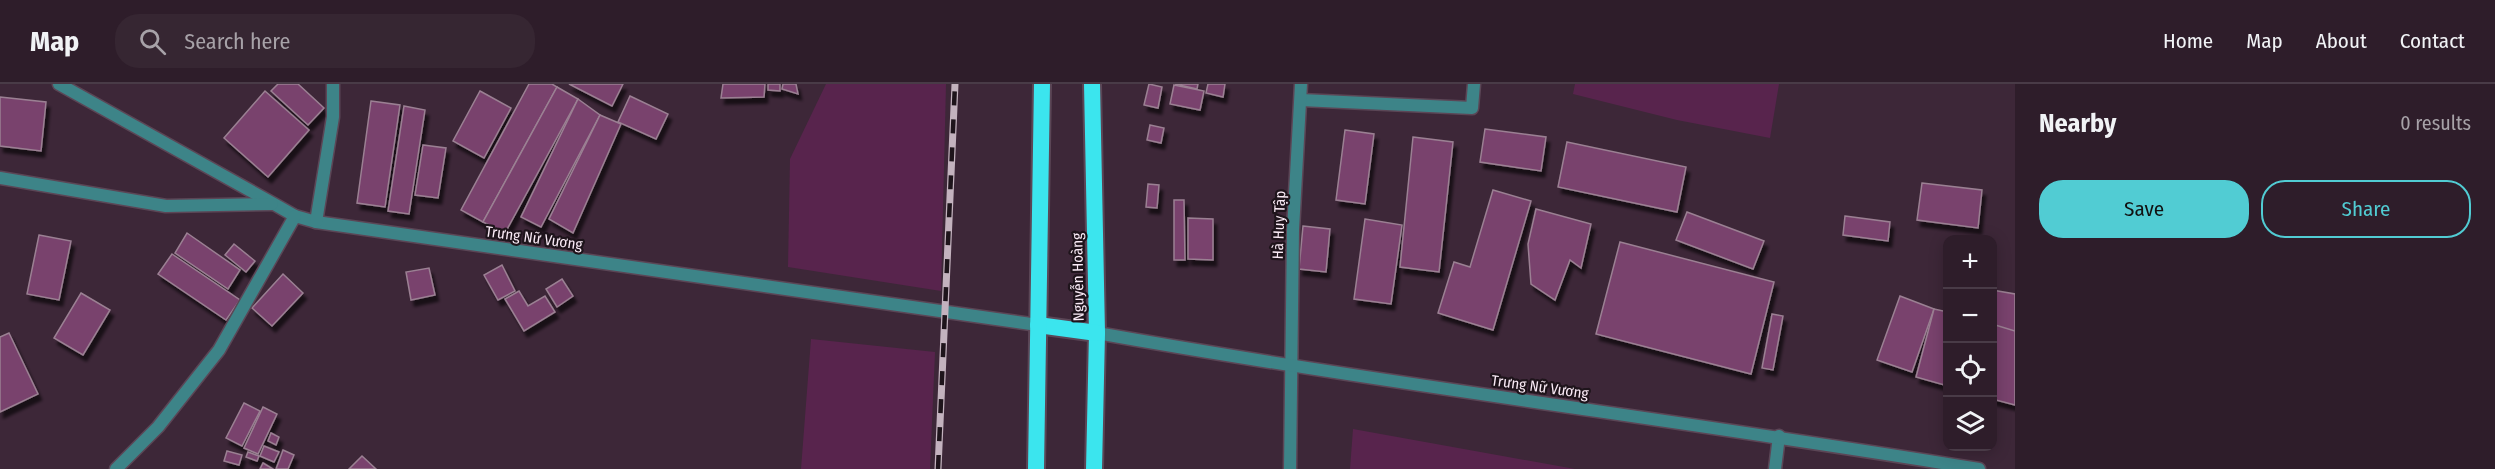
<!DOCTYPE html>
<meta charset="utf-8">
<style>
body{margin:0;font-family:"Fira Sans Condensed",sans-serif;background:#362632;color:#f1f3f6}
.controls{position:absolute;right:18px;bottom:18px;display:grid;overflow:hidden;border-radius:12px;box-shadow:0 3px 15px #0003}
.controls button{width:54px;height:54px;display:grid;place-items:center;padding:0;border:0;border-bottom:2px solid #493b47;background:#2e1d2a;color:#f1f3f6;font:30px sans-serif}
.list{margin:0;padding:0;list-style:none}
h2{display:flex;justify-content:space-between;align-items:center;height:78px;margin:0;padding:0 24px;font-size:26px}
h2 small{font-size:20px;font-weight:400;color:#a7a2a8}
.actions{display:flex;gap:12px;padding:18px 24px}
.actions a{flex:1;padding:14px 0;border:2px solid #51ccd3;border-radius:24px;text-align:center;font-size:21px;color:#51ccd3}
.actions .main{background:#51ccd3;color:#111}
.icon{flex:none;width:33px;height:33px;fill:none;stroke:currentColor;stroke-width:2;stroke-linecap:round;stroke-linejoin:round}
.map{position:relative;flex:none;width:2015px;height:385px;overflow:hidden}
header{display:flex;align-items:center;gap:36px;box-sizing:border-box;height:84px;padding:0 30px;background:#2e1d2a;border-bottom:2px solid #493b47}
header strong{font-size:28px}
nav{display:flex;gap:33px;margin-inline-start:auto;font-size:21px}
.search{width:420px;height:54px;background:#362632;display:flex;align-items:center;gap:15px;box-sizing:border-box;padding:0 21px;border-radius:24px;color:#a7a2a8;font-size:22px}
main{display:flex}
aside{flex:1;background:#2e1d2a}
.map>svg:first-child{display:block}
.green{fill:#58244d}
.building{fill:#79426d;stroke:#9b8093;stroke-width:1.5;filter:url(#shadow)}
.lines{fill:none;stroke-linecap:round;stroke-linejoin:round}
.minor-casing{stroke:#5b4656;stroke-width:15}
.tertiary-casing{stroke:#5b4656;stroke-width:15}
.trunk-casing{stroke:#5b4656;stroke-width:20}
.minor{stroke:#3d8488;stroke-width:12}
.tertiary{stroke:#3d8488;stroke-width:12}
.trunk{stroke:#3be5ee;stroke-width:16}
.rail-casing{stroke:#c3b2be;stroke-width:7}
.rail{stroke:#1e141b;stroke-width:4.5;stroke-dasharray:14;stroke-linecap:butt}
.labels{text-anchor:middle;stroke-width:4.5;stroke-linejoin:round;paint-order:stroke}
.street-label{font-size:15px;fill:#faebf6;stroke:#1e141b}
</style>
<header>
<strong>Map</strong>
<div class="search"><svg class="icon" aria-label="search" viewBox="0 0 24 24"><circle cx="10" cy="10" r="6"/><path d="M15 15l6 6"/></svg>Search here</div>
<nav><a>Home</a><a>Map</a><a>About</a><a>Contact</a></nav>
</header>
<main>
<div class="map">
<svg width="2015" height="385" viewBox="0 0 2015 385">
<defs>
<filter id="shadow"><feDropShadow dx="3.5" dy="6" stdDeviation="1.5" flood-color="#0009"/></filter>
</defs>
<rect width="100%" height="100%" fill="#3d2738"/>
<g class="green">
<path d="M 826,0 L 946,0 L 941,207 L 788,183 L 790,75 Z"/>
<path d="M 1575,0 L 1779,0 L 1770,54 L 1677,36 L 1573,10 Z"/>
<path d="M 811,255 L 935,268 L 930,385 L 801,385 Z"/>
<path d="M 1353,345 L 1575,385 L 1350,385 Z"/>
</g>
<g class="building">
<path d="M 278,0 L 298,0 L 324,24 L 308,41 L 271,7 Z"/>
<path d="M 529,0 L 552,0 L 557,3 L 483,138 L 461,126 Z"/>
<path d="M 569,0 L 623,0 L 612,22 Z"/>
<path d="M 723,0 L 765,0 L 764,13 L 721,14 Z"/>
<path d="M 768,0 L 780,0 L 780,7 L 768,6 Z"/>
<path d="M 783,0 L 796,0 L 798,10 L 782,5 Z"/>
<path d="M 1149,0 L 1162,3 L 1158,24 L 1144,21 Z"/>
<path d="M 1175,0 L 1198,0 L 1197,5 Z"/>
<path d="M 1208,0 L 1225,0 L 1223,13 L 1206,9 Z"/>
<path d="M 1174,1 L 1204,7 L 1200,26 L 1170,20 Z"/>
<path d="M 557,3 L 578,15 L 505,149 L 483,138 Z"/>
<path d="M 265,7 L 309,46 L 268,93 L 224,54 Z"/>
<path d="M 480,7 L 511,24 L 484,74 L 453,57 Z"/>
<path d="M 630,12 L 668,30 L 656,55 L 618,38 Z"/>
<path d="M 0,13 L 46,18 L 41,67 L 0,62 Z"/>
<path d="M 578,15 L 600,31 L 541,143 L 521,133 Z"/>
<path d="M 371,17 L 400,21 L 385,123 L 357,119 Z"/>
<path d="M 404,22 L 425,26 L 409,130 L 388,127 Z"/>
<path d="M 600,31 L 621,40 L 573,149 L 549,135 Z"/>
<path d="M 1150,41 L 1164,44 L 1161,59 L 1147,56 Z"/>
<path d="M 1485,45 L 1546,53 L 1541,87 L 1480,78 Z"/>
<path d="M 1345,46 L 1374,50 L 1365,120 L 1336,116 Z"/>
<path d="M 1413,53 L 1453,58 L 1439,188 L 1400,183 Z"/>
<path d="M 1567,58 L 1686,83 L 1677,128 L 1558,103 Z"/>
<path d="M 423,61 L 446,64 L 438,114 L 415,111 Z"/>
<path d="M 1922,99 L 1982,106 L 1978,144 L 1917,136 Z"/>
<path d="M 1148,100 L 1159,101 L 1157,124 L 1146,123 Z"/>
<path d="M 1493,106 L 1531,117 L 1493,246 L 1438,229 L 1454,178 L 1470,183 Z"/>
<path d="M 1174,116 L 1184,116 L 1185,176 L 1174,176 Z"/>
<path d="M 1536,125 L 1591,140 L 1581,184 L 1570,176 L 1555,216 L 1531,200 L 1528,160 Z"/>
<path d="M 1687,128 L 1764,157 L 1753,185 L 1676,156 Z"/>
<path d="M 1845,132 L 1890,138 L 1888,157 L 1843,151 Z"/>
<path d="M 1188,134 L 1213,135 L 1213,176 L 1188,175 Z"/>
<path d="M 1365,135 L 1402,141 L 1391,220 L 1354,215 Z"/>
<path d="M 1303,142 L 1330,145 L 1326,188 L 1299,185 Z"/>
<path d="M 187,149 L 240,186 L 228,205 L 175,169 Z"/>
<path d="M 39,151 L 71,157 L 59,216 L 27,210 Z"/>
<path d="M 1620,158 L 1774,198 L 1751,290 L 1596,250 Z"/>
<path d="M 234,160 L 255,177 L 246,188 L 225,171 Z"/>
<path d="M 172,170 L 240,216 L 226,236 L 158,190 Z"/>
<path d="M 502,181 L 515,207 L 498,216 L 484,191 Z"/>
<path d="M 429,184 L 435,211 L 411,216 L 406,188 Z"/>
<path d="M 283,190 L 303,209 L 272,242 L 252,224 Z"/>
<path d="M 562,195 L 573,212 L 557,223 L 546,205 Z"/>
<path d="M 1992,206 L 2015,210 L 2015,249 L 1992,245 Z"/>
<path d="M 519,207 L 528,222 L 545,212 L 555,228 L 524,247 L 505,215 Z"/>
<path d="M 1948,207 L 1948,237 L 1942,236 Z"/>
<path d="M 81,209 L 110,226 L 83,271 L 54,254 Z"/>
<path d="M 1900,212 L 1934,225 L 1912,288 L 1877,276 Z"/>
<path d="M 1934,225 L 1948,228 L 1948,302 L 1916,293 Z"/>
<path d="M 1772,230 L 1783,232 L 1773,286 L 1762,284 Z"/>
<path d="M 1992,240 L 2015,247 L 2015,321 L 1992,315 Z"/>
<path d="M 9,249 L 38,310 L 0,328 L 0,253 Z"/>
<path d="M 244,319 L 260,327 L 242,362 L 226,354 Z"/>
<path d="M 263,323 L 277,330 L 258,370 L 244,364 Z"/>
<path d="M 271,349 L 279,353 L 276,361 L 268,357 Z"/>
<path d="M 264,362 L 279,368 L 274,378 L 260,372 Z"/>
<path d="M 283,366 L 294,371 L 288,385 L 276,385 Z"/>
<path d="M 227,367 L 242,371 L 239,381 L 224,377 Z"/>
<path d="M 248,368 L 259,372 L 257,377 L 246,373 Z"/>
<path d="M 362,372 L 376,385 L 349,385 Z"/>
<path d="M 263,379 L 273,385 L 260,385 Z"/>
</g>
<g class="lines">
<g class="minor-casing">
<g id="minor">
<path d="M 59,0 L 274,120 L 295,132 L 316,138 L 1038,241"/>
<path d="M 1301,16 L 1472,24 L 1474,0"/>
<path d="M 0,94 L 166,122 L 272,120"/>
<path d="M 316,138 L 333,33 L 333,0"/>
<path d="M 1290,385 L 1293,146 L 1301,0"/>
<path d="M 1775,385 L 1779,352"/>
</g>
</g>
<g class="tertiary-casing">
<g id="tertiary">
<path d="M 1097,249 C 1390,301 1686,337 1979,385"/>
<path d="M 116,385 L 158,343 L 219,266 L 295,132"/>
</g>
</g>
<g class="trunk-casing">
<g id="trunk">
<path d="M 1092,0 L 1097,249 L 1094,385"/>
<path d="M 1038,241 L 1097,249"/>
<path d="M 1036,385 L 1042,0"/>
</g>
</g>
<use href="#minor" class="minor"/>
<use href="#tertiary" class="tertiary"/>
<use href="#trunk" class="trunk"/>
<g class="rail-casing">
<path id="rail" d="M 938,385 L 955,0"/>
</g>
<use href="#rail" class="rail"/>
</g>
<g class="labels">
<g class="street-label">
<text transform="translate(1279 141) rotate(-88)" y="5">Hà Huy Tập</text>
<text transform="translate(534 154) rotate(8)" y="5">Trưng Nữ Vương</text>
<text transform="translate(1078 193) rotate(-91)" y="5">Nguyễn Hoàng</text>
<text transform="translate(1540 303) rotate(8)" y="5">Trưng Nữ Vương</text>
</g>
</g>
</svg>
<div class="controls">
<button>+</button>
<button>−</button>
<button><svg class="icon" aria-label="locate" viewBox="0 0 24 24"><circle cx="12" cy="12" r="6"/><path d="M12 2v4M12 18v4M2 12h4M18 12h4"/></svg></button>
<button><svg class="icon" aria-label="layers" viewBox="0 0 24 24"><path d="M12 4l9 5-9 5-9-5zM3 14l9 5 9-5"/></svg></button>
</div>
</div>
<aside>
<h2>Nearby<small>0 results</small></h2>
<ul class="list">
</ul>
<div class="actions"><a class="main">Save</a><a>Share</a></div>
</aside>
</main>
